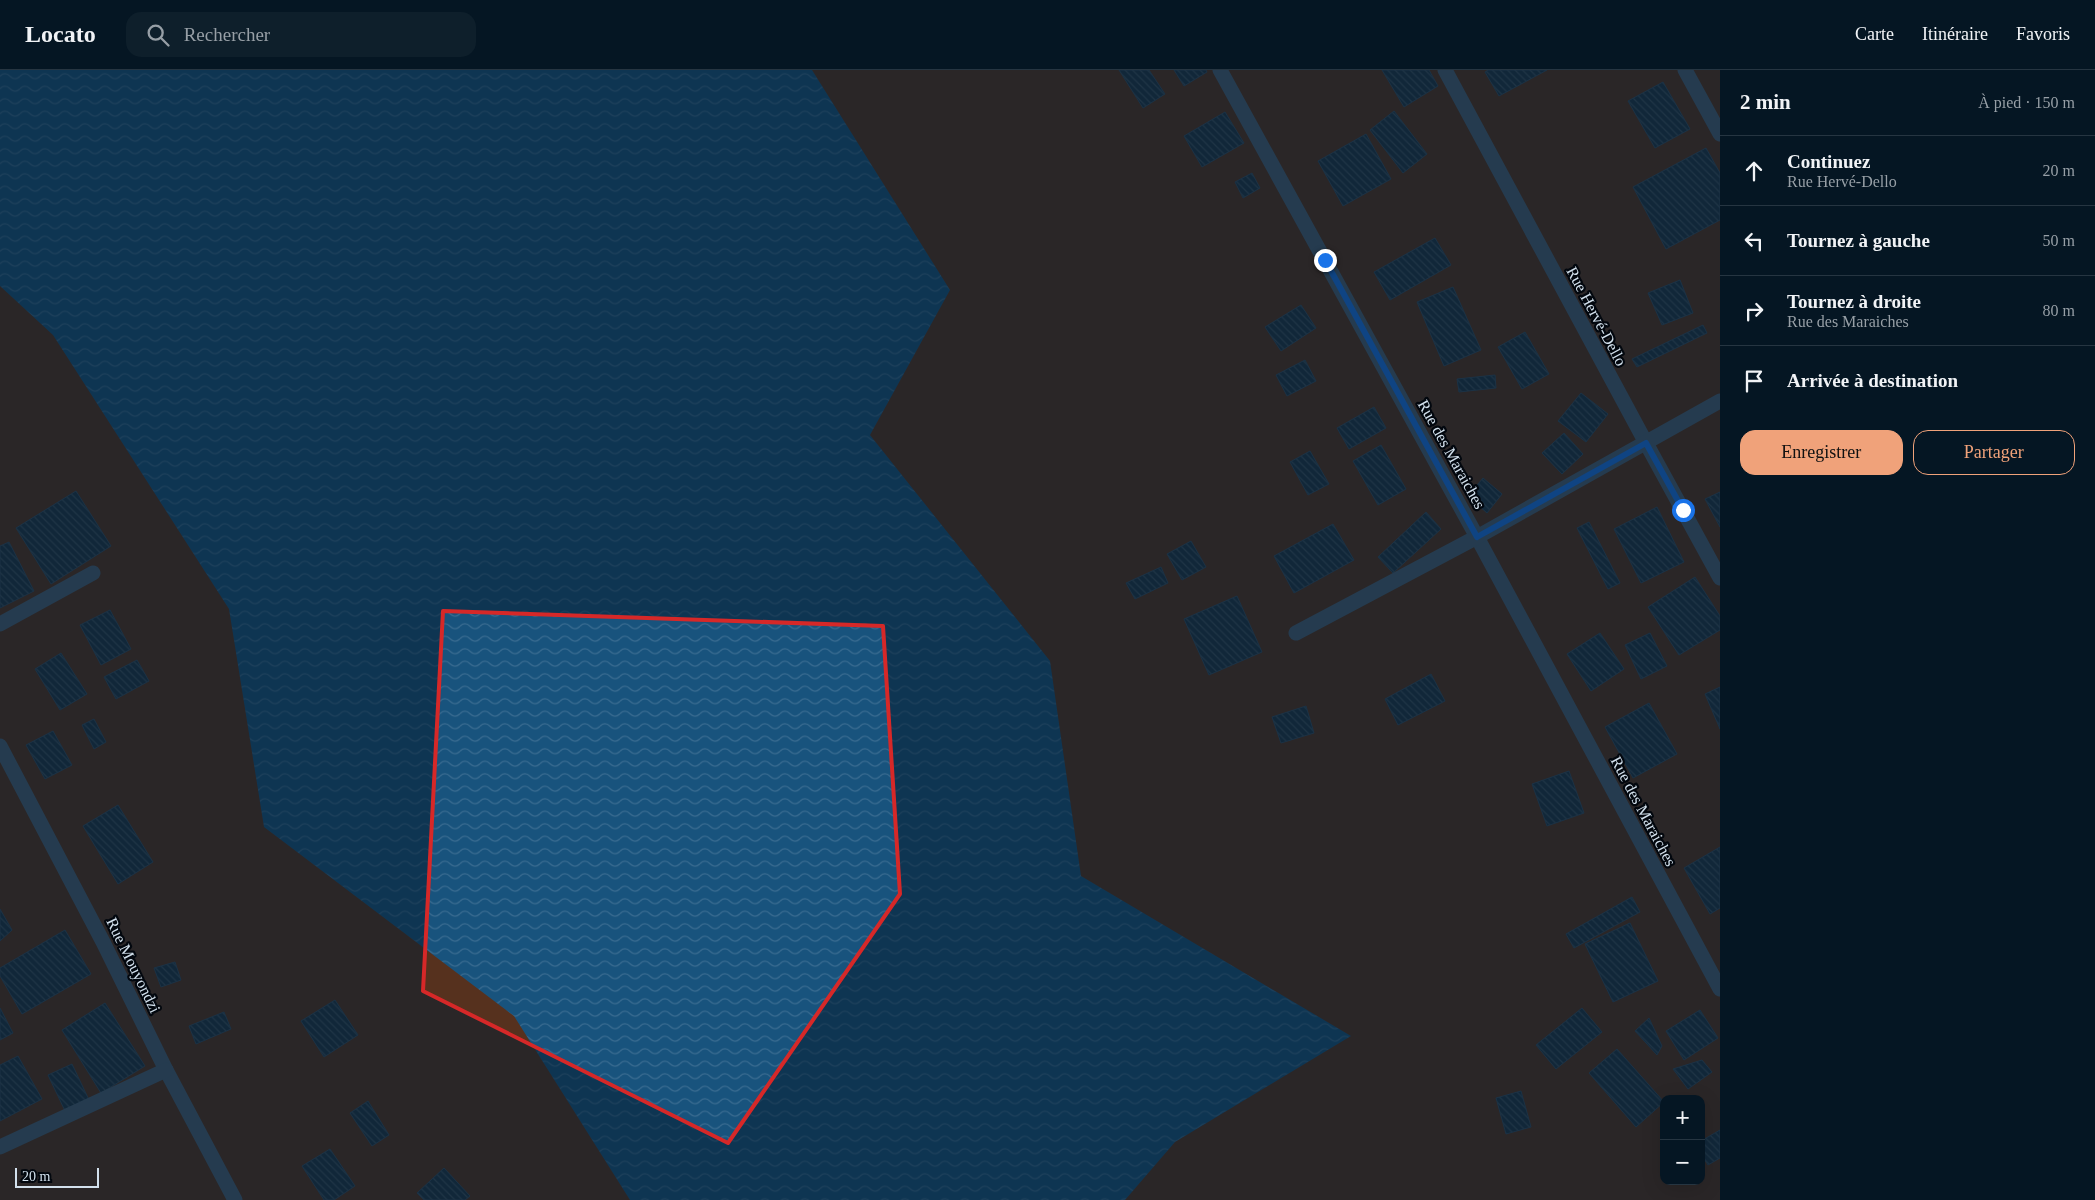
<!DOCTYPE html>
<html lang="fr">
<meta charset="utf-8">
<style>
body{margin:0;font-family:"Times New Roman",serif;background:#0e1f2b;color:#f1f3f6}
.controls{position:absolute;right:15px;bottom:15px;display:grid;overflow:hidden;border-radius:10px;box-shadow:0 5px 20px #0002}
.controls button{width:45px;height:45px;display:grid;place-items:center;padding:0;border:0;border-bottom:1px solid #263541;background:#051623;color:#f1f3f6;font:25px sans-serif}
.scale{position:absolute;left:15px;bottom:12px;width:84px;box-sizing:border-box;padding-left:5px;border:2px solid #d3e1ed;border-top:0;font-size:14px;line-height:18px;white-space:nowrap;color:#d3e1ed;-webkit-text-stroke:4px #02070e;paint-order:stroke}
.stop{position:absolute;width:15px;height:15px;margin:-11px;border:4px solid #1a73e8;border-radius:50%;background:#fff}
.stop.end{background:#1a73e8;border-color:#fff;box-shadow:0 1px 5px #0008}
.list{margin:0;padding:0;list-style:none}
h2{display:flex;justify-content:space-between;align-items:center;height:65px;margin:0;padding:0 20px;font-size:21px}
h2 small{font-size:16px;font-weight:400;color:#979fa6}
.list li{display:grid;grid-template-columns:32px 1fr auto;gap:15px;align-items:center;box-sizing:border-box;height:70px;padding:0 20px;border-top:1px solid #263541}
.list b{display:block;font-size:19px;white-space:nowrap}
.list p{margin:0;font-size:16px;white-space:nowrap;color:#979fa6}
.list em{font-size:16px;font-style:normal;color:#979fa6}
.actions{display:flex;gap:10px;padding:15px 20px}
.actions a{flex:1;padding:11px 0;border:1px solid #f0a27a;border-radius:15px;text-align:center;font-size:18px;color:#f0a27a}
.actions .main{background:#f0a27a;color:#111}
.icon{flex:none;width:28px;height:28px;fill:none;stroke:currentColor;stroke-width:2;stroke-linecap:round;stroke-linejoin:round}
.map{position:relative;flex:none;width:1720px;height:1130px;overflow:hidden}
header{display:flex;align-items:center;gap:30px;box-sizing:border-box;height:70px;padding:0 25px;background:#051623;border-bottom:1px solid #263541}
header strong{font-size:24px}
nav{display:flex;gap:28px;margin-inline-start:auto;font-size:18px}
.search{width:350px;height:45px;background:#0e1f2b;display:flex;align-items:center;gap:12px;box-sizing:border-box;padding:0 18px;border-radius:15px;color:#979fa6;font-size:19px}
main{display:flex}
aside{flex:1;background:#051623}
.map>svg:first-child{display:block}
.green{fill:#56311e;fill-rule:evenodd}
.water{fill:url(#water-waves)}
.building{fill:url(#building-back-hatch);stroke:#344b5f}
.lines{fill:none;stroke-linecap:round;stroke-linejoin:round}
.minor{stroke:#496176;stroke-width:15}
.route{stroke:#1a73e8;stroke-width:6}
.marked{fill:none;stroke:#d62828;stroke-width:4;stroke-linejoin:round}
.labels{text-anchor:middle;stroke-width:4.5;stroke-linejoin:round;paint-order:stroke}
.street-label{font-size:16px;fill:#d3e1ed;stroke:#02070e}
</style>
<header>
<strong>Locato</strong>
<div class="search"><svg class="icon" aria-label="search" viewBox="0 0 24 24"><circle cx="10" cy="10" r="6"/><path d="M15 15l6 6"/></svg>Rechercher</div>
<nav><a>Carte</a><a>Itinéraire</a><a>Favoris</a></nav>
</header>
<main>
<div class="map">
<svg width="1720" height="1130" viewBox="0 0 1720 1130">
<defs>
<pattern id="water-waves" width="16" height="10" patternUnits="userSpaceOnUse" patternTransform="scale(1.25)"><rect width="16" height="10" fill="#18537d"/><path d="M0 5q4-4 8 0t8 0" fill="none" stroke="#396b90"/></pattern>
<pattern id="building-back-hatch" width="6" height="6" patternUnits="userSpaceOnUse" patternTransform="scale(1.25)"><rect width="6" height="6" fill="#1d3446"/><path d="M-1 5l2 2M0 0l6 6M5-1l2 2" fill="none" stroke="#3d5161"/></pattern>
</defs>
<rect width="100%" height="100%" fill="#071d2f"/>
<path class="green" d="M 0,0 L 1720,0 L 1720,1130 L 0,1130 ZM 1664,1029 L 1701,1029 L 1701,1111 L 1664,1111 Z"/>
<path class="water" d="M 0,0 L 812,0 L 950,220 L 870,365 L 1050,591 L 1081,806 L 1351,966 L 1175,1072 L 1125,1130 L 630,1130 L 514,946 L 264,757 L 229,539 L 53,265 L 0,216 Z"/>
<g class="building">
<path d="M 1119,0 L 1149,0 L 1165,24 L 1143,38 Z"/>
<path d="M 1174,0 L 1206,0 L 1207,2 L 1184,16 Z"/>
<path d="M 1382,0 L 1429,0 L 1438,16 L 1404,37 Z"/>
<path d="M 1488,0 L 1547,0 L 1499,26 L 1485,2 Z"/>
<path d="M 1663,12 L 1690,59 L 1655,78 L 1628,31 Z"/>
<path d="M 1394,41 L 1427,84 L 1403,103 L 1370,60 Z"/>
<path d="M 1225,42 L 1244,73 L 1202,97 L 1184,66 Z"/>
<path d="M 1366,64 L 1391,109 L 1343,136 L 1318,91 Z"/>
<path d="M 1706,78 L 1720,103 L 1720,150 L 1666,179 L 1633,117 Z"/>
<path d="M 1252,103 L 1260,118 L 1243,128 L 1235,112 Z"/>
<path d="M 1435,168 L 1451,195 L 1390,230 L 1374,202 Z"/>
<path d="M 1680,210 L 1693,243 L 1662,255 L 1648,223 Z"/>
<path d="M 1453,217 L 1481,280 L 1444,296 L 1417,232 Z"/>
<path d="M 1301,235 L 1316,258 L 1281,281 L 1265,257 Z"/>
<path d="M 1703,255 L 1707,263 L 1637,297 L 1632,289 Z"/>
<path d="M 1525,262 L 1549,304 L 1522,319 L 1498,277 Z"/>
<path d="M 1305,290 L 1316,311 L 1287,326 L 1276,305 Z"/>
<path d="M 1495,305 L 1496,318 L 1459,322 L 1457,309 Z"/>
<path d="M 1581,323 L 1608,344 L 1586,372 L 1558,351 Z"/>
<path d="M 1374,337 L 1386,358 L 1349,379 L 1337,358 Z"/>
<path d="M 1564,363 L 1583,384 L 1562,404 L 1542,383 Z"/>
<path d="M 1381,375 L 1406,419 L 1378,435 L 1353,391 Z"/>
<path d="M 1310,381 L 1329,414 L 1308,425 L 1290,392 Z"/>
<path d="M 1483,408 L 1502,424 L 1487,443 L 1468,426 Z"/>
<path d="M 76,421 L 111,476 L 51,514 L 16,458 Z"/>
<path d="M 1720,422 L 1720,457 L 1705,429 Z"/>
<path d="M 1657,437 L 1684,492 L 1641,513 L 1614,459 Z"/>
<path d="M 1426,442 L 1441,459 L 1393,503 L 1378,487 Z"/>
<path d="M 1589,452 L 1620,513 L 1608,519 L 1577,458 Z"/>
<path d="M 1333,454 L 1354,490 L 1294,523 L 1274,486 Z"/>
<path d="M 1191,471 L 1206,497 L 1182,510 L 1167,484 Z"/>
<path d="M 9,472 L 34,521 L 0,538 L 0,476 Z"/>
<path d="M 1161,497 L 1168,513 L 1135,529 L 1126,513 Z"/>
<path d="M 1695,507 L 1720,546 L 1720,560 L 1679,585 L 1648,537 Z"/>
<path d="M 1237,526 L 1262,582 L 1209,605 L 1184,549 Z"/>
<path d="M 110,540 L 131,579 L 101,595 L 80,555 Z"/>
<path d="M 1600,563 L 1624,599 L 1591,621 L 1567,584 Z"/>
<path d="M 1650,563 L 1667,596 L 1641,609 L 1625,575 Z"/>
<path d="M 61,583 L 87,624 L 60,640 L 35,599 Z"/>
<path d="M 137,590 L 149,611 L 116,629 L 104,607 Z"/>
<path d="M 1431,604 L 1445,631 L 1398,655 L 1385,629 Z"/>
<path d="M 1720,617 L 1720,659 L 1705,624 Z"/>
<path d="M 1649,633 L 1677,684 L 1633,708 L 1605,657 Z"/>
<path d="M 1306,636 L 1314,663 L 1281,673 L 1272,647 Z"/>
<path d="M 94,649 L 106,672 L 94,679 L 82,655 Z"/>
<path d="M 53,661 L 72,695 L 45,709 L 26,675 Z"/>
<path d="M 1569,701 L 1584,743 L 1547,756 L 1532,714 Z"/>
<path d="M 118,735 L 153,792 L 118,814 L 83,756 Z"/>
<path d="M 1720,777 L 1720,838 L 1710,844 L 1684,798 Z"/>
<path d="M 1632,827 L 1640,842 L 1574,878 L 1566,864 Z"/>
<path d="M 0,839 L 12,860 L 0,871 Z"/>
<path d="M 1630,853 L 1658,911 L 1613,932 L 1585,874 Z"/>
<path d="M 65,860 L 91,904 L 22,944 L 0,906 L 0,898 Z"/>
<path d="M 175,892 L 181,910 L 161,917 L 154,898 Z"/>
<path d="M 335,930 L 358,965 L 324,987 L 301,951 Z"/>
<path d="M 105,933 L 145,996 L 101,1023 L 62,960 Z"/>
<path d="M 0,938 L 13,963 L 0,970 Z"/>
<path d="M 1582,938 L 1602,962 L 1556,999 L 1536,975 Z"/>
<path d="M 1700,940 L 1718,968 L 1684,990 L 1666,961 Z"/>
<path d="M 224,942 L 231,959 L 196,974 L 189,956 Z"/>
<path d="M 1649,948 L 1662,976 L 1657,985 L 1635,961 Z"/>
<path d="M 1617,979 L 1664,1032 L 1636,1057 L 1589,1003 Z"/>
<path d="M 18,986 L 42,1029 L 0,1051 L 0,995 Z"/>
<path d="M 1702,990 L 1712,1002 L 1688,1019 L 1673,999 Z"/>
<path d="M 72,994 L 90,1032 L 66,1043 L 48,1005 Z"/>
<path d="M 1521,1021 L 1531,1057 L 1506,1064 L 1496,1028 Z"/>
<path d="M 368,1031 L 389,1065 L 372,1076 L 350,1043 Z"/>
<path d="M 1720,1060 L 1720,1088 L 1708,1095 L 1701,1084 L 1701,1071 Z"/>
<path d="M 330,1079 L 355,1116 L 334,1130 L 324,1130 L 302,1096 Z"/>
<path d="M 444,1098 L 470,1126 L 465,1130 L 424,1130 L 417,1123 Z"/>
</g>
<g class="lines">
<g class="minor">
<path d="M 1220,0 L 1477,467 L 1720,919"/>
<path d="M 1445,0 L 1646,373 L 1720,508"/>
<path d="M 1685,0 L 1720,64"/>
<path d="M 0,554 L 93,503"/>
<path d="M 1296,563 L 1477,467 L 1720,331"/>
<path d="M 0,676 L 103,872 L 166,1000 L 235,1130"/>
<path d="M 0,1077 L 166,1000"/>
</g>
</g>
<g class="lines">
<path class="route" d="M 1325,190 L 1477,467 L 1646,373 L 1683,440"/>
</g>
<path d="M0 0H1720V1130H0ZM 443,541 L 883,556 L 900,824 L 728,1073 L 423,921 Z" fill="#071d2f" fill-opacity=".55" fill-rule="evenodd"/>
<path class="marked" d="M 443,541 L 883,556 L 900,824 L 728,1073 L 423,921 Z"/>
<g class="labels">
<g class="street-label">
<text transform="translate(1597 246) rotate(62)" y="6">Rue Hervé-Dello</text>
<text transform="translate(1452 384) rotate(61)" y="6">Rue des Maraiches</text>
<text transform="translate(1644 741) rotate(62)" y="6">Rue des Maraiches</text>
<text transform="translate(134 895) rotate(64)" y="6">Rue Mouyondzi</text>
</g>
</g>
</svg>
<div class="controls">
<button>+</button>
<button>−</button>
</div>
<div class="scale">20 m</div>
<div class="stop" style="left:1683px;top:440px"></div>
<div class="stop end" style="left:1325px;top:190px"></div>
</div>
<aside>
<h2>2 min<small>À pied · 150 m</small></h2>
<ul class="list">
<li><svg class="icon" aria-label="ahead" viewBox="0 0 24 24"><path d="M12 20V5M6 11l6-6 6 6"/></svg><div><b>Continuez</b><p>Rue Hervé-Dello</p></div><em>20 m</em></li>
<li><svg class="icon" aria-label="left" viewBox="0 0 24 24"><path d="M17 20v-9H6M10 6l-5 5 5 5"/></svg><div><b>Tournez à gauche</b></div><em>50 m</em></li>
<li><svg class="icon" aria-label="right" viewBox="0 0 24 24"><path d="M7 20v-9h11M14 6l5 5-5 5"/></svg><div><b>Tournez à droite</b><p>Rue des Maraiches</p></div><em>80 m</em></li>
<li><svg class="icon" aria-label="arrive" viewBox="0 0 24 24"><path d="M6 21V4h12l-3 4 3 4H6"/></svg><div><b>Arrivée à destination</b></div></li>
</ul>
<div class="actions"><a class="main">Enregistrer</a><a>Partager</a></div>
</aside>
</main>
